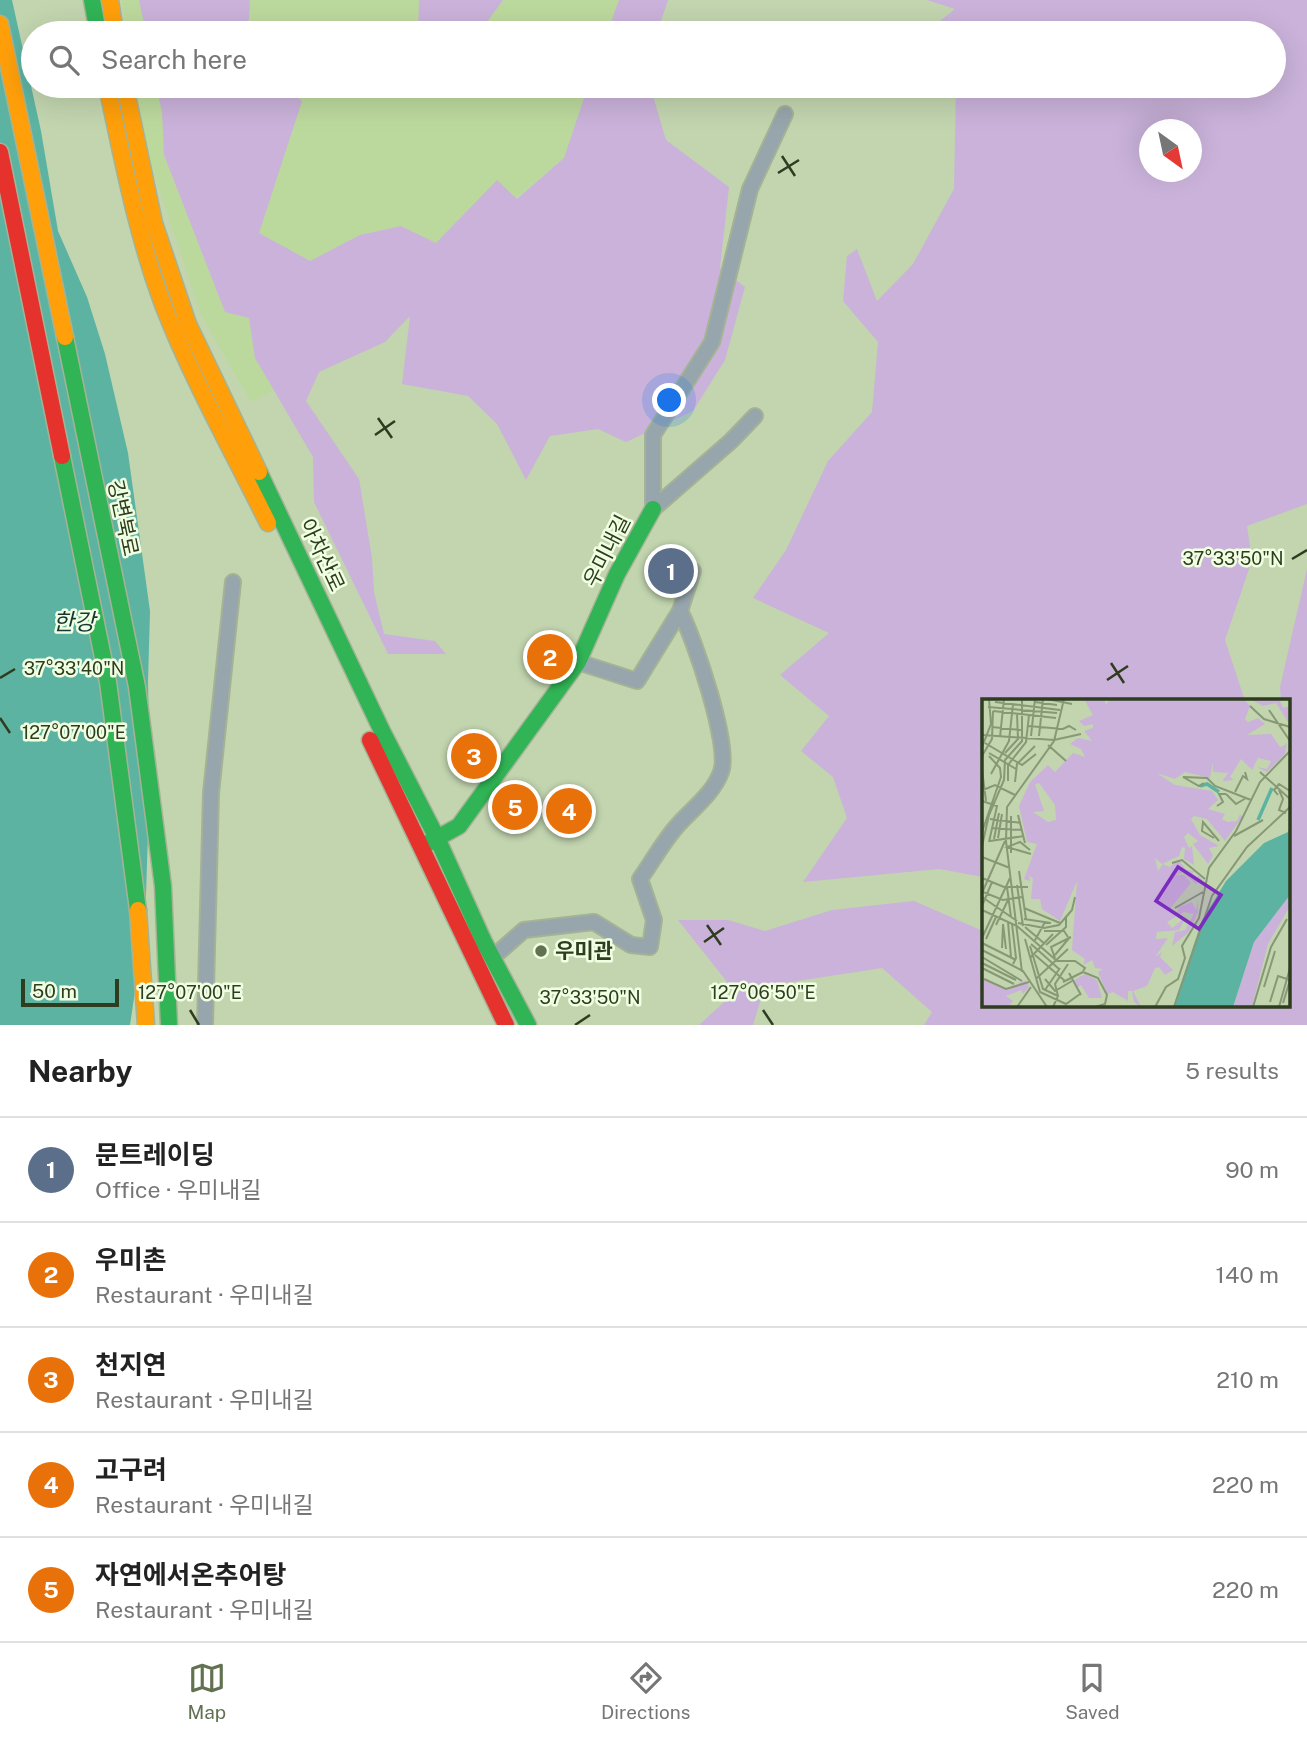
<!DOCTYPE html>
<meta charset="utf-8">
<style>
body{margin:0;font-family:"Public Sans","Noto Sans KR",sans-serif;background:#f6f6f6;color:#222}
.compass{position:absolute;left:1139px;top:119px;width:63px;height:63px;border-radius:50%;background:#fff;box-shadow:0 7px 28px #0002;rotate:147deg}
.scale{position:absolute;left:21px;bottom:18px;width:98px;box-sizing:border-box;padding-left:7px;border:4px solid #2e3c1f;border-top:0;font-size:19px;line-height:24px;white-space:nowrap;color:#2e3c1f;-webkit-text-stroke:5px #f0ffe2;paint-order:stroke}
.you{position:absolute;left:670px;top:401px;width:24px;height:24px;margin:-18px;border:5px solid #fff;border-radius:50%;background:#1a73e8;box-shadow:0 0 0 10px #1a73e833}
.badge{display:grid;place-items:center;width:46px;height:46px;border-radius:50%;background:#627251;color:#fff;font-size:23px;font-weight:700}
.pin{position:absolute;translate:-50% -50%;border:4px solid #fff;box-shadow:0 2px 7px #0006}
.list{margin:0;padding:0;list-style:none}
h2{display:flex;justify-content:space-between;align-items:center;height:91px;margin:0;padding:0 28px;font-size:30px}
h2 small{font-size:23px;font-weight:400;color:#767676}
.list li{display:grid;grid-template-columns:46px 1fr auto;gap:21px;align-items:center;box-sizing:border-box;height:105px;padding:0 28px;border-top:2px solid #e0e0e0}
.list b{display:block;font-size:26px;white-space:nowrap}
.list p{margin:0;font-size:23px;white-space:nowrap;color:#767676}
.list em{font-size:23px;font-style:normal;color:#767676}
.icon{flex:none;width:38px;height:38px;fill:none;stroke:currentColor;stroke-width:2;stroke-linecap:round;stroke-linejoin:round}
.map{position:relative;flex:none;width:1307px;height:1025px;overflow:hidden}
.search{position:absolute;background:#fff;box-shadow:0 7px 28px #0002;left:21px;right:21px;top:21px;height:77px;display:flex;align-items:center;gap:18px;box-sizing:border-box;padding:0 24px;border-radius:38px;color:#767676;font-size:26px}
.sheet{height:616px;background:#fff}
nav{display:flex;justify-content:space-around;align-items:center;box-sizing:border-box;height:98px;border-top:2px solid #e0e0e0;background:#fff;font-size:19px;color:#767676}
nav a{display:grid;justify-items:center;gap:4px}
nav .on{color:#627251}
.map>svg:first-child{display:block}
.built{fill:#bcd99d}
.green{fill:#cab2da;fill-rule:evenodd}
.water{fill:#5cb3a2}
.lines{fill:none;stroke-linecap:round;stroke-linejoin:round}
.street-casing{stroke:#a4b395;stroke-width:18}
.fast-casing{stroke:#a4b395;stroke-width:19}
.slow-casing{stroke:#a4b395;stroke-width:19}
.jam-casing{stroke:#a4b395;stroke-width:19}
.street{stroke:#97a5ac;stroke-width:14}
.fast{stroke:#30b455;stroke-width:16}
.slow{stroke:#ff9f0a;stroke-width:16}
.jam{stroke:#e5322d;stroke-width:16}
.ticks{fill:none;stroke:#2e3c1f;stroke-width:2.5}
.poi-dot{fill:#627251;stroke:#f0ffe2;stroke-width:2.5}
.labels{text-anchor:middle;stroke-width:5;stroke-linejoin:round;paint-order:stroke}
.street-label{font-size:21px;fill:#2e3c1f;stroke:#f0ffe2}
.poi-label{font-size:21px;font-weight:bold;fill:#2e3c1f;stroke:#f0ffe2;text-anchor:start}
.water-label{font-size:23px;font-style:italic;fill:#153634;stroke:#f0ffe2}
.inset-river{fill:none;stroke:#5cb3a2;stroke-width:3.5}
.inset-road{fill:none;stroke:#879875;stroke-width:2}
.view{fill:#7b2cbf;fill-opacity:0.15;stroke:#7b2cbf;stroke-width:3.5}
.inset-edge{fill:none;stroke:#2e3c1f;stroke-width:3.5}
.ticks-label{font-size:18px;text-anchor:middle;fill:#2e3c1f;stroke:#f0ffe2;stroke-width:5;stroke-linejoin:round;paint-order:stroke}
</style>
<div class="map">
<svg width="1307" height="1025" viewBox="0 0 1307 1025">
<rect width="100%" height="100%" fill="#c2d5af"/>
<g class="built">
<path d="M 122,0 L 620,0 L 608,33 L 127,33 Z"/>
<path d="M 135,86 L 590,86 L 564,158 L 307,372 L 251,402 L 201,315 L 144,143 Z"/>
</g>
<g class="green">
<path d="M 139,0 L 250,0 L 248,33 L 146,33 Z"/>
<path d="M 419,0 L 503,0 L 479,33 L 418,33 Z"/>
<path d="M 619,0 L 668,0 L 657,33 L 607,33 Z"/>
<path d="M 927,0 L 1307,0 L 1307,504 L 1247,526 L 1252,560 L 1225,640 L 1245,701 L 983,701 L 983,877 L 939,869 L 803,882 L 847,818 L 833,777 L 801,751 L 829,716 L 780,675 L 829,633 L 753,598 L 786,550 L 828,461 L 872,412 L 878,342 L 843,301 L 847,256 L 857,249 L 877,301 L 913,264 L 954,189 L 956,86 L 1274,86 L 1274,33 L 925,33 L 955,9 ZM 1150,130 L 1192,130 L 1192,172 L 1150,172 Z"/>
<path d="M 156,86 L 284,86 L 302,101 L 259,233 L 310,261 L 360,235 L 401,226 L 436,243 L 497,180 L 517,199 L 564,158 L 588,86 L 650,86 L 666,140 L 729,187 L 720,268 L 745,287 L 725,360 L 693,411 L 626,442 L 598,429 L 550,436 L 526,480 L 497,424 L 468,396 L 402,384 L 410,316 L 385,342 L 319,372 L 306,401 L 359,479 L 372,558 L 374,592 L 384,634 L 435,641 L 446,654 L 388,654 L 314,502 L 313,457 L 255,358 L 249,318 L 225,312 L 164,155 L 162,112 Z"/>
<path d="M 1307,569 L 1307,1025 L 924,1025 L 932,1012 L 882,968 L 765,986 L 753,1025 L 699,1025 L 735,992 L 678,920 L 728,920 L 765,931 L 832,910 L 914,901 L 983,931 L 983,1006 L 1288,1006 L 1288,701 L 1281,701 L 1280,687 Z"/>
</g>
<path class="water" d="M 0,0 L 12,0 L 41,131 L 58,231 L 87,297 L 105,354 L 128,453 L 150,611 L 148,682 L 150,774 L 145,924 L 130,1025 L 0,1025 Z"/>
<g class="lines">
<g class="street-casing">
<g id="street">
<path d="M 653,509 L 653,435 L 712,342 L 750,189 L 785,114"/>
<path d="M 653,509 L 731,441 L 755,416"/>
<path d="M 578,662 L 637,681 L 680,611 L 693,571"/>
<path d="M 492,958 L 524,930 L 594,922 L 631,945 L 650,947 L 654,920 L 640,879 C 652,862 663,842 677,826 C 692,809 713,794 721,772 C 731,746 694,638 680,611"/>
<path d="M 205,1025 L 211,793 L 233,582"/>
</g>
</g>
<g class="fast-casing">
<g id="fast">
<path d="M 92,0 L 98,33"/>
<path d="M 65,337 L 137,687 L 163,886 L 169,1025"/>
<path d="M 62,456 L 108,682 L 138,910"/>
<path d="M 259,472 L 382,731 L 437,838 L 484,942 L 528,1025"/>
<path d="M 423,846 L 459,826 L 578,662 L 617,574 L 653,509"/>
</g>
</g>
<g class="slow-casing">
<g id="slow">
<path d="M 110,0 L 115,33"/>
<path d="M 0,24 L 65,337"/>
<path d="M 107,86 C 123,160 137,236 164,307 C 193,381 233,452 268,523"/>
<path d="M 125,86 L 154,223 L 188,324 L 259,472"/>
<path d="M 138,910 L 146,1025"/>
</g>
</g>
<g class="jam-casing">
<g id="jam">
<path d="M 0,152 L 62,456"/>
<path d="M 370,740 L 506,1025"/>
</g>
</g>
<use href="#street" class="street"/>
<use href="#fast" class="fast"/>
<use href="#slow" class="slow"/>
<use href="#jam" class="jam"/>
</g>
<path class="ticks" d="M 782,156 L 795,176M 778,173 L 799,160M 378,418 L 392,438M 375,435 L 395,421M 1292,559 L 1307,550M 1111,663 L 1124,683M 0,678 L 15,669M 1107,680 L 1128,666M 0,718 L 10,733M 707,925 L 721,945M 704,942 L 724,928M 190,1010 L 199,1025M 763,1010 L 773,1025M 575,1025 L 590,1015"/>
<circle class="poi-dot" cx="541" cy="951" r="7"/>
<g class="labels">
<g class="street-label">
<text transform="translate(123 518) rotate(78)" y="7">강변북로</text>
<text transform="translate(607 551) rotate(-63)" y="7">우미내길</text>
<text transform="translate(322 555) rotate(65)" y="7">아차산로</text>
</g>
<g class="poi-label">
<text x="555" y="958">우미관</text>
</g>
<g class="water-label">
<text x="74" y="630">한강</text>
</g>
</g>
<g transform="translate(982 699)">
<rect width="308" height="308" fill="#c2d5af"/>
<path d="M 102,0 L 122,0 L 124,6 L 128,0 L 262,0 L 268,7 L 263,20 L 266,23 L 276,19 L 283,25 L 265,36 L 289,35 L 298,48 L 305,45 L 303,55 L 285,73 L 275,68 L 285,70 L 289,62 L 276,59 L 270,71 L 259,60 L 248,78 L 252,81 L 242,82 L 243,85 L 241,81 L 246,74 L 231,73 L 231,63 L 228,79 L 203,73 L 193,80 L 175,74 L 193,86 L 230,92 L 236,101 L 226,110 L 243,115 L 240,120 L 245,123 L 255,122 L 258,115 L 260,118 L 243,142 L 225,120 L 212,117 L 209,120 L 218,136 L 237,147 L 227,149 L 231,157 L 226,165 L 211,145 L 216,142 L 206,134 L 202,138 L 207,149 L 210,147 L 212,166 L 202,160 L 203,149 L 200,148 L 197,157 L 180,165 L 173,159 L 176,172 L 181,165 L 187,168 L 197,161 L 204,171 L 212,172 L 209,179 L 217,177 L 220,181 L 214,185 L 201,173 L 193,176 L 202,176 L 209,184 L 186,212 L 194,216 L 197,208 L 210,203 L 214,211 L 216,199 L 216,213 L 207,233 L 190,247 L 193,233 L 203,231 L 212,215 L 202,213 L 185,223 L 190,229 L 204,218 L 197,231 L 175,233 L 174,240 L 186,239 L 173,258 L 180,253 L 178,258 L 191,271 L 183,276 L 177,268 L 173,269 L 165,287 L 151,292 L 159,308 L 152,303 L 150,292 L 146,292 L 146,302 L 131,293 L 125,295 L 116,273 L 121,270 L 113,269 L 110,261 L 101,266 L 103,260 L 90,251 L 95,182 L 78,222 L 60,210 L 58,200 L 49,200 L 51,180 L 47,176 L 48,182 L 42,180 L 55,145 L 45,143 L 37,107 L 48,83 L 66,66 L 73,73 L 91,54 L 103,58 L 99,50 L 88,45 L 96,39 L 110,42 L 102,32 L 111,29 L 111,25 L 102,27 L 97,22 L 111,16 ZM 57,84 L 73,106 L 74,121 L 66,123 L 51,113 L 62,112 L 53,85 ZM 268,0 L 297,0 L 301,9 L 308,7 L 308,26 L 294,4 L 281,7 ZM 308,196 L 308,207 L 286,245 L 270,308 L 251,308 L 272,243 ZM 103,275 L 115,281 L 120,299 L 107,299 L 99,286 L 94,289 L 91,282 ZM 2,280 L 24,290 L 44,281 L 47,288 L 41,295 L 39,291 L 24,297 L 31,302 L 26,308 L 0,308 Z" fill="#cab2da" fill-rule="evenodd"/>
<path d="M 308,127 L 308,196 L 272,243 L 251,308 L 191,308 L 220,221 L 244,182 L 282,144 L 306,133 Z" fill="#5cb3a2"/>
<path class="inset-river" d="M 218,87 L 225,85 L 237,93M 276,121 L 290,89"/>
<path class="inset-road" d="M 65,0 L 90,5M 13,3 L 78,11M 53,3 L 75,6M 268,7 L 282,20 L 308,28M 6,8 L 75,14M 287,11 L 308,42M 11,12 L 74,19M 46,27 L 81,30 L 87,27 L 94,31M 10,28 L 39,31M 0,36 L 72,41M 49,37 L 53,0M 57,37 L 61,0M 18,38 L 22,0M 72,41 L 99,35M 3,44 L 40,66 L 54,55M 66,46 L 84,62M 0,48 L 9,25 L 7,0M 7,54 L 34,70M 23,54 L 36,40 L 35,15M 0,57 L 10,40 L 11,12M 0,71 L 4,102M 278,73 L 308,100M 9,75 L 27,42 L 31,5M 26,82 L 26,66 L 44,43 L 47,16M 33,83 L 35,65 L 53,47M 222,84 L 217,87 L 201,78 L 225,79 L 233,87 L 269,101M 1,91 L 13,86 L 33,96M 297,91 L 301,100 L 297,111 L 304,114M 253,93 L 261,77 L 265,80 L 263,73M 244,95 L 254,105 L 264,99M 296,96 L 292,91 L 297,85 L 308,92M 0,102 L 15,107 L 7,143M 235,107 L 241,103 L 237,95 L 244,95M 36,116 L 43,144M 8,120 L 39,124M 10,129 L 40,131M 0,133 L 19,78 L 18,69 L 7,57M 252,137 L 281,121M 16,139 L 20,115M 232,139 L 220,132 L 221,123 L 237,142M 12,140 L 17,114M 8,142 L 42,137M 0,147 L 7,116 L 22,81 L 23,61 L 40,42 L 40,0M 48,151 L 38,143 L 25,148 L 49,155M 29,154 L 29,117M 0,158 L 28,169M 190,164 L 200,161 L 223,180M 37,172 L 44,220M 0,179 L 22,188 L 46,188M 35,186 L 41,227M 25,188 L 29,218M 1,193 L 21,201 L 40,198M 0,194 L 23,142M 0,198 L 35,222M 0,207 L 10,183M 42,209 L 78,224M 193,209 L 221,193M 0,211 L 35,227 L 75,262 L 93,262 L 103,269 L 101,272M 42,220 L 69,224M 26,223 L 29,258M 36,224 L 62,229 L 77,226 L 90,211 L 93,198M 21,225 L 24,250M 30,225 L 34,259 L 31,265M 14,226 L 26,201M 43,228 L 63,245M 62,232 L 82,232 L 86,238M 0,239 L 28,179M 4,240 L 14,218M 43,240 L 58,293 L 84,305 L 98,295M 52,243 L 63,223M 0,244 L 34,261M 49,245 L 77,270M 64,246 L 84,228 L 84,217M 48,247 L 61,290 L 76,297M 20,249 L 21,226M 0,251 L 41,272 L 65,308M 53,256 L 83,282M 73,256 L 88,238M 0,258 L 40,282M 48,259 L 71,235M 73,259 L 69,248 L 89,238M 0,264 L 34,281M 0,269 L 32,285M 40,273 L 24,142 L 25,108 L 72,42 L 82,0M 101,273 L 116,279 L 125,296 L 123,305 L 113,308M 87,274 L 99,296M 55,279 L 86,250M 2,280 L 24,290 L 47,283M 63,280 L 73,292 L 90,282M 81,283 L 101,273M 282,288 L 293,252M 63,291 L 78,269M 288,303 L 296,277 L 308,281M 301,304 L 308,281M 35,308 L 49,288M 71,308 L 76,297 L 73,285 L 86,265M 173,308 L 184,288 L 196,280 L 203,259 L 200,247 L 217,219 L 227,169 L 254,132 L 278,83 L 308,52M 192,308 L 230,197 L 265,148 L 308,108M 271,308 L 289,248 L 305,220M 297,308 L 308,269"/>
<path class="view" d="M 196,168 L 239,196 L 217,230 L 174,202 Z"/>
<rect width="308" height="308" class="inset-edge"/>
</g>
<g class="ticks-label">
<text x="1233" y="565">37°33'50"N</text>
<text x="74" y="675">37°33'40"N</text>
<text x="74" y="739">127°07'00"E</text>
<text x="190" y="999">127°07'00"E</text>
<text x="763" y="999">127°06'50"E</text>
<text x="590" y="1004">37°33'50"N</text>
</g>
</svg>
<svg class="compass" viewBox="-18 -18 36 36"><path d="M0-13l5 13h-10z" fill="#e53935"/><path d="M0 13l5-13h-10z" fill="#767676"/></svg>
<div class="scale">50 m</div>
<div class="you"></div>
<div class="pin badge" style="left:671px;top:571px;background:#5c6f8a">1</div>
<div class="pin badge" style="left:550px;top:657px;background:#e8710a">2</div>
<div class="pin badge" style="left:474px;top:756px;background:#e8710a">3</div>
<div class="pin badge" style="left:569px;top:811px;background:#e8710a">4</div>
<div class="pin badge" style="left:515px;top:807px;background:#e8710a">5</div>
<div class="search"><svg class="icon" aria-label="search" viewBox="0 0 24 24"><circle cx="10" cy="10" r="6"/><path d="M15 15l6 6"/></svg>Search here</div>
</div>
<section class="sheet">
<h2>Nearby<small>5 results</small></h2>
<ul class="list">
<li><span class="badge" style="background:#5c6f8a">1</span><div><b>문트레이딩</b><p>Office · 우미내길</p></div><em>90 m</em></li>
<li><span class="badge" style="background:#e8710a">2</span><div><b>우미촌</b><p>Restaurant · 우미내길</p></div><em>140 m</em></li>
<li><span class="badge" style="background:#e8710a">3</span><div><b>천지연</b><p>Restaurant · 우미내길</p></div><em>210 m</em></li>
<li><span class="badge" style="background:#e8710a">4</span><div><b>고구려</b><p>Restaurant · 우미내길</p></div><em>220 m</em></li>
<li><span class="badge" style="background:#e8710a">5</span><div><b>자연에서온추어탕</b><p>Restaurant · 우미내길</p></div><em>220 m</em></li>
</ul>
</section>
<nav>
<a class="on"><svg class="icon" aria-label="map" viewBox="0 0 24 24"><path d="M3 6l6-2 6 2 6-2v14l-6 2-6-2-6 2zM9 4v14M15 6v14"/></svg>Map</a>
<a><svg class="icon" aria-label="directions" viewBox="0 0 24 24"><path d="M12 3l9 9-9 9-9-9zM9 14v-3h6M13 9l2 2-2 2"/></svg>Directions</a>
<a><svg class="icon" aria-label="saved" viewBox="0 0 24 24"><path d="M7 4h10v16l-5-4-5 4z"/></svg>Saved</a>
</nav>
